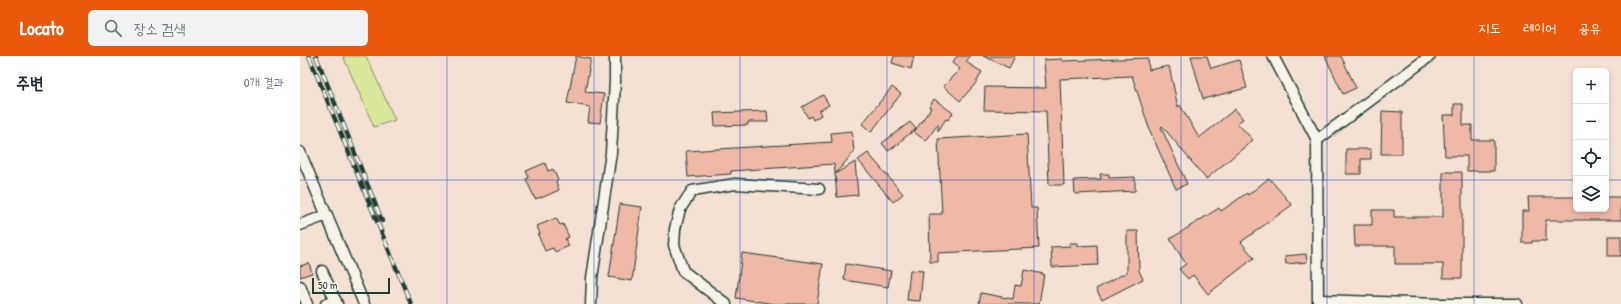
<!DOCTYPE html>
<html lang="ko">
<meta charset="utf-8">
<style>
body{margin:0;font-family:"Patrick Hand","Poor Story",sans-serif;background:#f2f2f3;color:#1f2937}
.controls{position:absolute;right:12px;top:12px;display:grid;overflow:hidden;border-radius:6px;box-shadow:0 2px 6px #0003}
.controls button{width:36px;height:36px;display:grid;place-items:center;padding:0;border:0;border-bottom:1px solid #e0e1e3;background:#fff;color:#1f2937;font:20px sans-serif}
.scale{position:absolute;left:12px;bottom:10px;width:78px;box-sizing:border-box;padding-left:4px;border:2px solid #1f3d34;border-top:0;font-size:11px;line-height:14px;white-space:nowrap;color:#1f3d34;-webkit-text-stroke:3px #f7f3e8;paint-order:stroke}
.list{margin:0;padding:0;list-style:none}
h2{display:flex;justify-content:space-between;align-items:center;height:52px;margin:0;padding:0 16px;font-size:17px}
h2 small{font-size:13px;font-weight:400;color:#747a83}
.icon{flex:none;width:22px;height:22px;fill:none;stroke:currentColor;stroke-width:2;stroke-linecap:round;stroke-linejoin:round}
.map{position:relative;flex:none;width:1321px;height:248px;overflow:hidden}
header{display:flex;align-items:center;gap:24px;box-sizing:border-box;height:56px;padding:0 20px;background:#ea580c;color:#fff}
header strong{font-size:19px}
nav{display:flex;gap:22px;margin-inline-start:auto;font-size:14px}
.search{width:280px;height:36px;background:#f2f2f3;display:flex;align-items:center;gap:10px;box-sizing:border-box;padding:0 14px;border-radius:6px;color:#747a83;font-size:15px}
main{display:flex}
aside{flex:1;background:#fff}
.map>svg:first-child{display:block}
.green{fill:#d8e79a;stroke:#7c9267}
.building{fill:#f0b8a7;stroke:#1f3d34}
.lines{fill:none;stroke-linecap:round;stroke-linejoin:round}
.minor-casing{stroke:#1f3d34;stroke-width:13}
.minor{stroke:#f7f3e8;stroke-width:10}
.rail-casing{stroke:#1f3d34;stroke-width:4.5}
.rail{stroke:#f7f3e8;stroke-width:3;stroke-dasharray:9;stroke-linecap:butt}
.grid{fill:none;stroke:#1d4ed8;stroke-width:1;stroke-opacity:0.55}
</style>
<header>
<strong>Locato</strong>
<div class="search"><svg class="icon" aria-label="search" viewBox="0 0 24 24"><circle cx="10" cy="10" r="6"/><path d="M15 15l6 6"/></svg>장소 검색</div>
<nav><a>지도</a><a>레이어</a><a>공유</a></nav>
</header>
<main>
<aside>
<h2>주변<small>0개 결과</small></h2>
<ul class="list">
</ul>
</aside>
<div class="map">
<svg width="1321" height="248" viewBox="0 0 1321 248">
<rect width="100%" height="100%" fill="#f5e1d4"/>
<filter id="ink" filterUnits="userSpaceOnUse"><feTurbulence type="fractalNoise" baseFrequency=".025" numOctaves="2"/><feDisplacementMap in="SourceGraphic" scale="8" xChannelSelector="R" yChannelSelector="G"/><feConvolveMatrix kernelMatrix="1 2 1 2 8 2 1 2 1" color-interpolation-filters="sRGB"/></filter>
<g filter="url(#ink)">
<path class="green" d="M 43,0 L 66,0 L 95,64 L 74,71 Z"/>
<g class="building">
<path d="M 276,0 L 291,3 L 285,36 L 304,38 L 300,67 L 288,66 L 290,51 L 267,47 Z"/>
<path d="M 594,0 L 614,0 L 611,13 L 592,7 Z"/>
<path d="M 657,0 L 670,0 L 666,6 L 682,16 L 676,27 L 660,45 L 643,30 L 660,13 L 652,7 Z"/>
<path d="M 683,0 L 715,0 L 709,12 Z"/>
<path d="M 891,0 L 907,0 L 911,12 L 939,4 L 947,32 L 903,43 Z"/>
<path d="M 1025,0 L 1041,0 L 1056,32 L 1043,38 Z"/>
<path d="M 848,2 L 849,14 L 869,10 L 878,51 L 880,49 L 899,82 L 935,53 L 943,63 L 937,67 L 953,84 L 906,123 L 862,70 L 861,71 L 887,128 L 876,133 L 850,75 L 832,20 L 760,23 L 764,129 L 749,129 L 746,55 L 684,54 L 685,31 L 746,32 L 744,4 L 762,3 L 762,5 Z"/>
<path d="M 592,31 L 601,38 L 571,76 L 562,68 Z"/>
<path d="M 523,39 L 529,49 L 519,55 L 521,59 L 513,64 L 511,60 L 508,62 L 502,51 Z"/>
<path d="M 634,43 L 653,57 L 648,64 L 646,63 L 638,75 L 638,68 L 626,85 L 614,76 L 631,52 L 629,51 Z"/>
<path d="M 1154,48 L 1163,48 L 1163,69 L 1172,69 L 1172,84 L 1194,84 L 1194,115 L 1167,115 L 1167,100 L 1145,100 L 1143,59 L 1154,59 Z"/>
<path d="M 467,55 L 468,66 L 448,66 L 448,69 L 415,70 L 414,57 Z"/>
<path d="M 1082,55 L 1102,56 L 1102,98 L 1081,98 Z"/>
<path d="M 610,66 L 616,73 L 599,86 L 600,87 L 588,95 L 582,87 Z"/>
<path d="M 552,75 L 554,96 L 535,118 L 534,108 L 431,115 L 431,118 L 388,121 L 386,95 L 532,86 L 531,77 Z"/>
<path d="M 727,78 L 731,152 L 737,152 L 739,192 L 638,197 L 638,206 L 630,206 L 629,158 L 642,158 L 638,83 Z"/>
<path d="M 1046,93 L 1071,93 L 1071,103 L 1061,103 L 1061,118 L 1046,118 Z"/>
<path d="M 568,97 L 603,138 L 593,146 L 558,104 Z"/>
<path d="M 555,106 L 558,139 L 537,141 L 535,118 Z"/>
<path d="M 245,107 L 248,115 L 253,113 L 258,124 L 256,125 L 259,134 L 241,142 L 241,141 L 235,143 L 226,123 L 229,122 L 226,115 Z"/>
<path d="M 1143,116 L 1162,116 L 1162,222 L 1143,222 L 1143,208 L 1095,208 L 1095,190 L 1055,190 L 1054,169 L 1072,169 L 1072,154 L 1094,154 L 1094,161 L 1143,161 Z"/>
<path d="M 800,118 L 809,118 L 809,122 L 835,121 L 835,135 L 775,138 L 774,124 L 801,123 Z"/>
<path d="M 969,122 L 992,149 L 941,186 L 954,202 L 908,238 L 893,219 L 888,223 L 879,213 L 886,208 L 870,183 L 919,152 L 921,155 L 947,137 L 948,139 Z"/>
<path d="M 1228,141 L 1276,141 L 1276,153 L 1306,153 L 1306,141 L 1321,141 L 1321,164 L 1246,164 L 1246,185 L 1232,185 L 1232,187 L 1222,187 L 1222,155 L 1229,155 Z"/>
<path d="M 320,148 L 342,151 L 332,225 L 309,221 Z"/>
<path d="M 256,162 L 260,169 L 263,168 L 269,181 L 265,183 L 269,190 L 255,196 L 253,192 L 245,195 L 238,179 L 240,178 L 237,170 Z"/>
<path d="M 827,175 L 838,175 L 839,215 L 843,223 L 802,244 L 796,233 L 827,216 Z"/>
<rect x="1308" y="180" width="13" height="20"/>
<path d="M 769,187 L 778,187 L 778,190 L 797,189 L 798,209 L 752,211 L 751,191 L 770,190 Z"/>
<path d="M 442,197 L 523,208 L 517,248 L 474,248 L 436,242 Z"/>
<path d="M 1006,198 L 1007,206 L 986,208 L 985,200 Z"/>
<path d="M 9,207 L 12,217 L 0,221 L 0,210 Z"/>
<path d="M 546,208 L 591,215 L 588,231 L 544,224 Z"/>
<path d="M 610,214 L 623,215 L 620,245 L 607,244 Z"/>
<path d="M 724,214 L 744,218 L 739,248 L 679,248 L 681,237 L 713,243 L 715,229 L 721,230 Z"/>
</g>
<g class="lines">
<g class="minor-casing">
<g id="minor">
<path d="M 973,0 L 1017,84 L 1018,248"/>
<path d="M 1017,84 L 1130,0"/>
<path d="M 0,96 L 64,248"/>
<path d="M 0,169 L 27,159"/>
<path d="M 22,215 L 37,248"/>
<path d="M 0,230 L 7,248"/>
<path d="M 1019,244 L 1139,248 L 1217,248"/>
<path d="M 26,248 L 36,245"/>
<path d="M 291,248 L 292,222 L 311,97 L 315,25 L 315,0"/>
<path d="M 426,248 L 383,215 L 374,189 L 375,173 L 380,153 L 392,135 L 435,128 L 519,133"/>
</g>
</g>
<use href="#minor" class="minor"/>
<g class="rail-casing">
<g id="rail">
<path d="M 9,0 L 111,248"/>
<path d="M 16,0 L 82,165"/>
</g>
</g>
<use href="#rail" class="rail"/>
</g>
</g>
<path class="grid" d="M 147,0 L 147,248M 294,0 L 294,248M 440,0 L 440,248M 587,0 L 587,248M 734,0 L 734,248M 881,0 L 881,248M 1027,0 L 1027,248M 1174,0 L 1174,248M 0,124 L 1276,124M 1306,124 L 1321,124"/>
</svg>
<div class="controls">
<button>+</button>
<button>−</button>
<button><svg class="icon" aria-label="locate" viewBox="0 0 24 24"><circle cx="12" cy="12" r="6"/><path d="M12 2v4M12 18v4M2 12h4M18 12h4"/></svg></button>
<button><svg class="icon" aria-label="layers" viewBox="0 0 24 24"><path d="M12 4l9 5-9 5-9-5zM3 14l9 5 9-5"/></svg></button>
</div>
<div class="scale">50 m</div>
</div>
</main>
